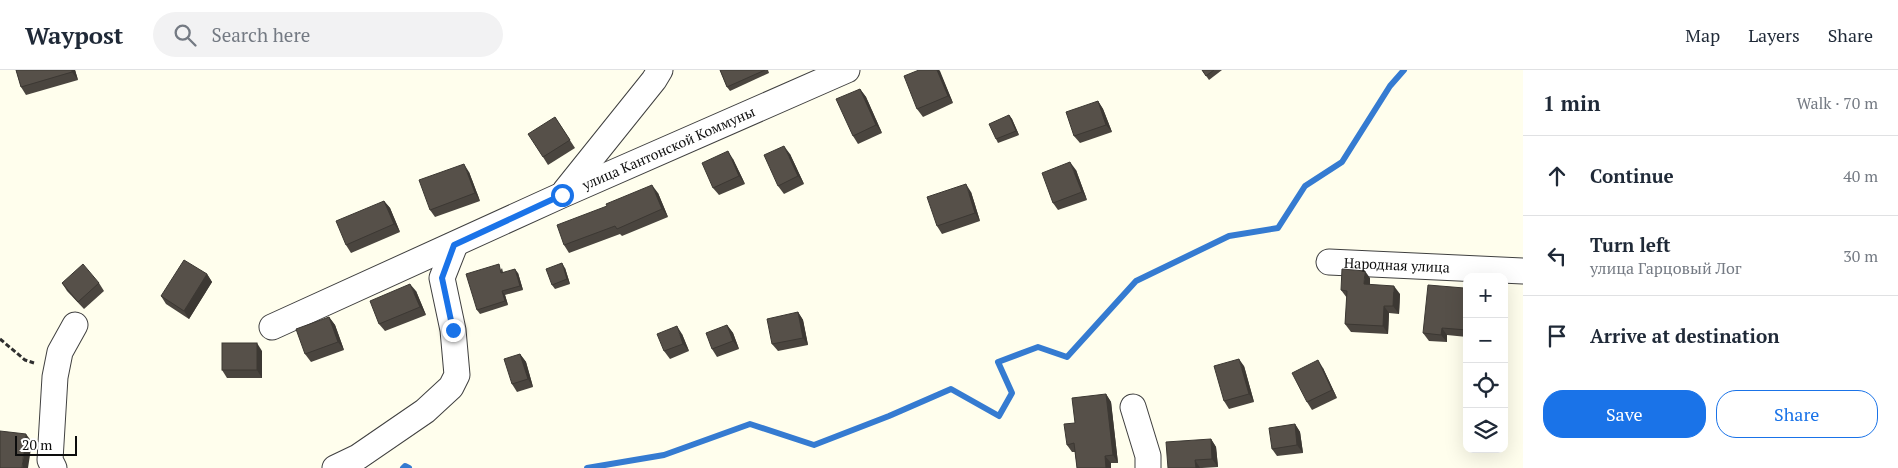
<!DOCTYPE html>
<meta charset="utf-8">
<style>
body{margin:0;font-family:"PT Serif",serif;background:#f2f2f3;color:#1f2937}
.controls{position:absolute;right:15px;bottom:15px;display:grid;overflow:hidden;border-radius:10px;box-shadow:0 5px 20px #0002}
.controls button{width:45px;height:45px;display:grid;place-items:center;padding:0;border:0;border-bottom:1px solid #e0e1e3;background:#fff;color:#1f2937;font:25px sans-serif}
.scale{position:absolute;left:15px;bottom:12px;width:62px;box-sizing:border-box;padding-left:5px;border:2px solid #0d0d0d;border-top:0;font-size:14px;line-height:18px;white-space:nowrap;color:#0d0d0d;-webkit-text-stroke:4px #fff;paint-order:stroke}
.stop{position:absolute;width:15px;height:15px;margin:-11px;border:4px solid #1a73e8;border-radius:50%;background:#fff}
.stop.end{background:#1a73e8;border-color:#fff;box-shadow:0 1px 5px #0008}
.list{margin:0;padding:0;list-style:none}
h2{display:flex;justify-content:space-between;align-items:center;height:65px;margin:0;padding:0 20px;font-size:21px}
h2 small{font-size:16px;font-weight:400;color:#747a83}
.list li{display:grid;grid-template-columns:32px 1fr auto;gap:15px;align-items:center;box-sizing:border-box;height:80px;padding:0 20px;border-top:1px solid #e0e1e3}
.list b{display:block;font-size:19px;white-space:nowrap}
.list p{margin:0;font-size:16px;white-space:nowrap;color:#747a83}
.list em{font-size:16px;font-style:normal;color:#747a83}
.actions{display:flex;gap:10px;padding:15px 20px}
.actions a{flex:1;padding:11px 0;border:1px solid #1a73e8;border-radius:20px;text-align:center;font-size:18px;color:#1a73e8}
.actions .main{background:#1a73e8;color:#fff}
.icon{flex:none;width:28px;height:28px;fill:none;stroke:currentColor;stroke-width:2;stroke-linecap:round;stroke-linejoin:round}
.map{position:relative;flex:none;width:1523px;height:398px;overflow:hidden}
header{display:flex;align-items:center;gap:30px;box-sizing:border-box;height:70px;padding:0 25px;background:#fff;border-bottom:1px solid #e0e1e3}
header strong{font-size:24px}
nav{display:flex;gap:28px;margin-inline-start:auto;font-size:18px}
.search{width:350px;height:45px;background:#f2f2f3;display:flex;align-items:center;gap:12px;box-sizing:border-box;padding:0 18px;border-radius:28px;color:#747a83;font-size:19px}
main{display:flex}
aside{flex:1;background:#fff}
.map>svg:first-child{display:block}
.lines{fill:none;stroke-linecap:round;stroke-linejoin:round}
.stream{stroke:#357bd1;stroke-width:6}
.minor-casing{stroke:#404040;stroke-width:27}
.path{stroke:#2f2f2f;stroke-width:3;stroke-dasharray:5 2.5;stroke-linecap:butt}
.minor{stroke:#fff;stroke-width:25}
.wall{fill:#4a453f}
.shaded-wall{fill:#3c3833}
.building{fill:#565049;stroke:#3c3833}
.route{stroke:#1a73e8;stroke-width:6}
.labels{text-anchor:middle;stroke-width:5;stroke-linejoin:round;paint-order:stroke}
.street-label{font-size:14px;fill:#0d0d0d;stroke:#fff}
</style>
<header>
<strong>Waypost</strong>
<div class="search"><svg class="icon" aria-label="search" viewBox="0 0 24 24"><circle cx="10" cy="10" r="6"/><path d="M15 15l6 6"/></svg>Search here</div>
<nav><a>Map</a><a>Layers</a><a>Share</a></nav>
</header>
<main>
<div class="map">
<svg width="1523" height="398" viewBox="0 0 1523 398">
<rect width="100%" height="100%" fill="#fffeed"/>
<g class="lines">
<g class="stream">
<path d="M 403,398 L 405,396 L 409,398"/>
<path d="M 587,398 L 664,385 L 750,354 L 814,375 L 889,346 L 951,319 L 999,346 L 1012,323 L 998,292 L 1038,277 L 1067,287 L 1136,211 L 1229,166 L 1278,158 L 1305,116 L 1342,92 L 1390,16 L 1404,0"/>
</g>
<g class="minor-casing">
<g id="minor">
<path d="M 565,121 L 654,10 L 660,0"/>
<path id="s1" d="M 1329,192 L 1523,201"/>
<path id="s2" d="M 272,257 L 562,125 L 847,0"/>
<path d="M 1133,337 L 1148,386 L 1148,398"/>
<path d="M 54,398 L 50,390 L 55,307 L 60,282 L 75,255"/>
<path d="M 335,398 L 358,387 L 425,341 L 451,317 L 457,305 L 453,260 L 442,208 L 455,175"/>
</g>
</g>
<path class="path" d="M 0,269 L 25,290 L 34,293"/>
<use href="#minor" class="minor"/>
</g>
<g class="wall">
<path d="M 16,0 L 75,0 L 78,10 L 26,25 L 21,17 Z"/>
<path d="M 720,0 L 768,0 L 769,3 L 730,21 L 727,17 Z"/>
<path d="M 919,0 L 939,0 L 953,33 L 923,47 L 917,39 Z"/>
<path d="M 1202,0 L 1222,0 L 1209,10 Z"/>
<path d="M 860,19 L 866,27 L 882,63 L 858,74 L 853,66 Z"/>
<path d="M 1098,31 L 1103,39 L 1112,62 L 1080,73 L 1074,66 Z"/>
<path d="M 1009,45 L 1012,49 L 1019,65 L 998,73 L 996,69 Z"/>
<path d="M 555,47 L 575,78 L 548,95 L 543,87 Z"/>
<path d="M 790,84 L 804,114 L 784,124 L 778,116 Z"/>
<path d="M 733,89 L 745,114 L 719,125 L 713,118 Z"/>
<path d="M 1076,100 L 1087,130 L 1058,140 L 1053,133 Z"/>
<path d="M 469,102 L 480,131 L 435,147 L 430,140 Z"/>
<path d="M 971,122 L 980,151 L 942,164 L 937,156 Z"/>
<path d="M 658,123 L 668,147 L 622,166 L 620,164 L 569,183 L 564,175 Z"/>
<path d="M 384,131 L 390,138 L 400,162 L 351,183 L 346,175 Z"/>
<path d="M 502,198 L 503,202 L 518,203 L 523,220 L 505,225 L 508,235 L 480,244 L 477,240 Z"/>
<path d="M 565,198 L 570,214 L 555,219 L 552,215 Z"/>
<path d="M 207,204 L 212,212 L 189,249 L 166,234 L 161,226 Z"/>
<path d="M 1370,208 L 1370,215 L 1400,224 L 1399,244 L 1389,243 L 1388,264 L 1351,262 L 1345,254 L 1347,228 L 1341,220 Z"/>
<path d="M 1467,211 L 1467,267 L 1447,265 L 1447,272 L 1429,271 L 1423,263 L 1464,218 Z"/>
<path d="M 62,213 L 99,213 L 104,221 L 84,239 L 67,221 Z"/>
<path d="M 416,221 L 426,245 L 385,261 L 379,254 Z"/>
<path d="M 798,242 L 803,250 L 808,275 L 778,281 L 772,274 Z"/>
<path d="M 329,247 L 335,255 L 344,280 L 311,292 L 305,284 Z"/>
<path d="M 727,255 L 733,263 L 739,279 L 717,287 L 712,279 Z"/>
<path d="M 682,264 L 689,281 L 670,289 L 664,281 Z"/>
<path d="M 262,281 L 262,308 L 227,308 L 222,300 Z"/>
<path d="M 520,284 L 526,292 L 533,317 L 517,322 L 512,314 Z"/>
<path d="M 1244,296 L 1254,332 L 1229,339 L 1224,331 Z"/>
<path d="M 1323,298 L 1337,328 L 1312,340 L 1307,332 Z"/>
<path d="M 1106,324 L 1111,332 L 1118,393 L 1111,393 L 1111,398 L 1077,398 L 1075,382 L 1072,382 L 1067,375 L 1075,353 Z"/>
<path d="M 1295,354 L 1300,362 L 1303,383 L 1277,386 L 1272,379 Z"/>
<path d="M 1211,369 L 1216,377 L 1218,397 L 1202,398 L 1168,398 Z"/>
</g>
<g class="shaded-wall">
<path d="M 72,0 L 75,0 L 78,10 L 72,2 Z"/>
<path d="M 937,0 L 939,0 L 940,1 L 953,33 L 948,26 Z"/>
<path d="M 860,19 L 866,27 L 882,63 L 876,55 Z"/>
<path d="M 1098,31 L 1103,39 L 1112,62 L 1106,55 Z"/>
<path d="M 1009,45 L 1012,49 L 1019,65 L 1016,61 Z"/>
<path d="M 784,76 L 790,84 L 804,114 L 798,106 Z"/>
<path d="M 728,81 L 733,89 L 745,114 L 739,106 Z"/>
<path d="M 1070,92 L 1076,100 L 1087,130 L 1082,122 Z"/>
<path d="M 464,94 L 469,102 L 480,131 L 475,123 Z"/>
<path d="M 966,114 L 971,122 L 980,151 L 975,143 Z"/>
<path d="M 652,115 L 658,123 L 668,147 L 662,139 Z"/>
<path d="M 384,131 L 390,138 L 400,162 L 394,154 Z"/>
<path d="M 562,193 L 565,198 L 570,214 L 567,209 Z"/>
<path d="M 515,199 L 518,203 L 523,220 L 520,216 Z"/>
<path d="M 1365,201 L 1370,208 L 1370,222 L 1364,214 Z"/>
<path d="M 207,204 L 212,212 L 189,249 L 184,241 Z"/>
<path d="M 410,214 L 416,221 L 426,245 L 420,237 Z"/>
<path d="M 1394,216 L 1400,224 L 1399,244 L 1393,236 Z"/>
<path d="M 502,221 L 505,225 L 508,235 L 505,231 Z"/>
<path d="M 1384,236 L 1389,243 L 1388,264 L 1383,256 Z"/>
<path d="M 798,242 L 803,250 L 808,275 L 803,268 Z"/>
<path d="M 329,247 L 335,255 L 344,280 L 338,272 Z"/>
<path d="M 727,255 L 733,263 L 739,279 L 733,271 Z"/>
<path d="M 677,256 L 682,264 L 689,281 L 683,274 Z"/>
<path d="M 1442,258 L 1447,265 L 1447,272 L 1441,265 Z"/>
<path d="M 257,273 L 262,281 L 262,308 L 257,300 Z"/>
<path d="M 520,284 L 526,292 L 533,317 L 528,309 Z"/>
<path d="M 1239,289 L 1244,296 L 1254,332 L 1249,324 Z"/>
<path d="M 1318,290 L 1323,298 L 1337,328 L 1332,320 Z"/>
<path d="M 1106,324 L 1111,332 L 1118,393 L 1113,385 Z"/>
<path d="M 1295,354 L 1300,362 L 1303,383 L 1297,375 Z"/>
<path d="M 26,364 L 32,372 L 28,398 L 22,398 Z"/>
<path d="M 1211,369 L 1216,377 L 1218,397 L 1212,389 Z"/>
<path d="M 1105,386 L 1111,393 L 1111,398 L 1106,398 Z"/>
<path d="M 1195,390 L 1200,398 L 1196,398 Z"/>
</g>
<g class="building">
<path d="M 16,0 L 72,0 L 72,2 L 21,17 Z"/>
<path d="M 720,0 L 765,0 L 727,17 Z"/>
<path d="M 919,0 L 937,0 L 948,26 L 917,39 L 904,6 Z"/>
<path d="M 1202,0 L 1214,0 L 1206,6 Z"/>
<path d="M 860,19 L 876,55 L 853,66 L 836,29 Z"/>
<path d="M 1098,31 L 1106,55 L 1074,66 L 1066,42 Z"/>
<path d="M 1009,45 L 1016,61 L 996,69 L 989,54 Z"/>
<path d="M 555,47 L 570,70 L 543,87 L 528,64 Z"/>
<path d="M 784,76 L 798,106 L 778,116 L 764,85 Z"/>
<path d="M 728,81 L 739,106 L 713,118 L 702,93 Z"/>
<path d="M 1070,92 L 1082,122 L 1053,133 L 1042,103 Z"/>
<path d="M 464,94 L 475,123 L 430,140 L 419,110 Z"/>
<path d="M 966,114 L 975,143 L 937,156 L 927,127 Z"/>
<path d="M 652,115 L 662,139 L 617,159 L 615,156 L 564,175 L 557,155 L 607,136 L 606,134 Z"/>
<path d="M 384,131 L 394,154 L 346,175 L 336,151 Z"/>
<path d="M 184,190 L 207,204 L 184,241 L 161,226 Z"/>
<path d="M 562,193 L 567,209 L 552,215 L 546,199 Z"/>
<path d="M 83,194 L 99,213 L 78,232 L 62,213 Z"/>
<path d="M 499,194 L 501,203 L 515,199 L 520,216 L 502,221 L 505,231 L 477,240 L 466,204 Z"/>
<path d="M 1342,199 L 1365,201 L 1364,214 L 1394,216 L 1393,236 L 1384,236 L 1383,256 L 1345,254 L 1347,221 L 1341,220 Z"/>
<path d="M 1465,210 L 1467,211 L 1467,260 L 1442,258 L 1441,265 L 1423,263 L 1428,215 L 1464,218 Z"/>
<path d="M 410,214 L 420,237 L 379,254 L 370,231 Z"/>
<path d="M 798,242 L 803,268 L 772,274 L 767,249 Z"/>
<path d="M 329,247 L 338,272 L 305,284 L 296,259 Z"/>
<path d="M 727,255 L 733,271 L 712,279 L 706,263 Z"/>
<path d="M 677,256 L 683,274 L 664,281 L 657,264 Z"/>
<rect x="222" y="273" width="35" height="27"/>
<path d="M 520,284 L 528,309 L 512,314 L 504,289 Z"/>
<path d="M 1239,289 L 1249,324 L 1224,331 L 1214,296 Z"/>
<path d="M 1318,290 L 1332,320 L 1307,332 L 1292,303 Z"/>
<path d="M 1106,324 L 1113,385 L 1105,386 L 1106,398 L 1077,398 L 1074,373 L 1067,375 L 1064,354 L 1075,353 L 1072,328 Z"/>
<path d="M 1295,354 L 1297,375 L 1272,379 L 1269,358 Z"/>
<path d="M 0,361 L 26,364 L 22,398 L 0,398 Z"/>
<path d="M 1211,369 L 1212,389 L 1195,390 L 1196,398 L 1168,398 L 1166,372 Z"/>
</g>
<g class="lines">
<path class="route" d="M 453,260 L 442,208 L 454,175 L 562,125"/>
</g>
<g class="labels">
<g class="street-label">
<text dy="5" stroke="none"><textPath href="#s2" startOffset="435">улица Кантонской Коммуны</textPath></text>
<text dy="5" stroke="none"><textPath href="#s1" startOffset="68">Народная улица</textPath></text>
</g>
</g>
</svg>
<div class="controls">
<button>+</button>
<button>−</button>
<button><svg class="icon" aria-label="locate" viewBox="0 0 24 24"><circle cx="12" cy="12" r="6"/><path d="M12 2v4M12 18v4M2 12h4M18 12h4"/></svg></button>
<button><svg class="icon" aria-label="layers" viewBox="0 0 24 24"><path d="M12 4l9 5-9 5-9-5zM3 14l9 5 9-5"/></svg></button>
</div>
<div class="scale">20 m</div>
<div class="stop" style="left:562px;top:125px"></div>
<div class="stop end" style="left:453px;top:260px"></div>
</div>
<aside>
<h2>1 min<small>Walk · 70 m</small></h2>
<ul class="list">
<li><svg class="icon" aria-label="ahead" viewBox="0 0 24 24"><path d="M12 20V5M6 11l6-6 6 6"/></svg><div><b>Continue</b></div><em>40 m</em></li>
<li><svg class="icon" aria-label="left" viewBox="0 0 24 24"><path d="M17 20v-9H6M10 6l-5 5 5 5"/></svg><div><b>Turn left</b><p>улица Гарцовый Лог</p></div><em>30 m</em></li>
<li><svg class="icon" aria-label="arrive" viewBox="0 0 24 24"><path d="M6 21V4h12l-3 4 3 4H6"/></svg><div><b>Arrive at destination</b></div></li>
</ul>
<div class="actions"><a class="main">Save</a><a>Share</a></div>
</aside>
</main>
